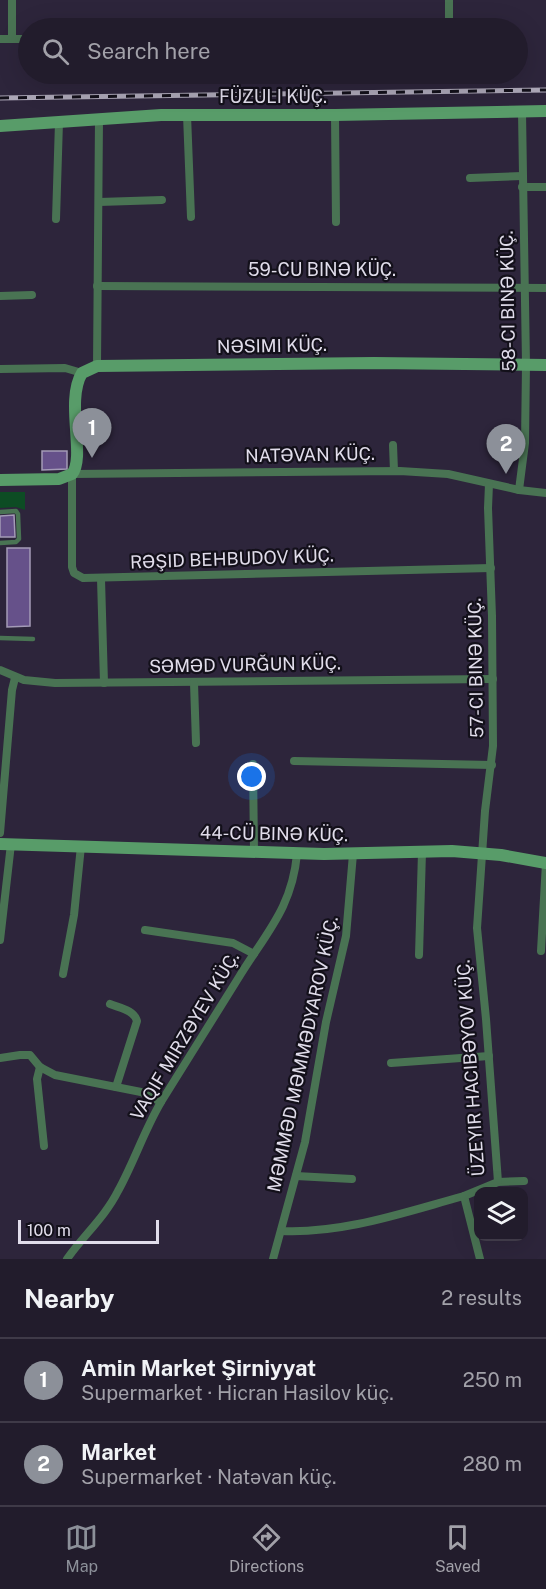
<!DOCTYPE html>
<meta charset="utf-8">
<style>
body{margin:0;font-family:"Public Sans",sans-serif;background:#2a2534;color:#f1f3f6}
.controls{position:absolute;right:18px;bottom:18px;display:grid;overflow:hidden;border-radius:12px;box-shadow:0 6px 24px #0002}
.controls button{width:54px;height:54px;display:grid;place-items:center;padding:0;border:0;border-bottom:2px solid #3f3a48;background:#221c2c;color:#f1f3f6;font:30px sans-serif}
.scale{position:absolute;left:18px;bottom:15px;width:141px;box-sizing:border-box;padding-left:6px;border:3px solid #e1ddeb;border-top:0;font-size:16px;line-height:21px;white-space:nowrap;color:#e1ddeb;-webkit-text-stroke:4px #13101a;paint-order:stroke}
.you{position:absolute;left:252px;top:777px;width:21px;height:21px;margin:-15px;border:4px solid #fff;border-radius:50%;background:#1a73e8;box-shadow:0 0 0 9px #1a73e833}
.badge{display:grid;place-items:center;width:39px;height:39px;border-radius:50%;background:#8c9099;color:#fff;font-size:20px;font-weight:700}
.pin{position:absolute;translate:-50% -50px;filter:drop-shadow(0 2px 3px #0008)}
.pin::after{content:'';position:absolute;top:32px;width:21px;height:18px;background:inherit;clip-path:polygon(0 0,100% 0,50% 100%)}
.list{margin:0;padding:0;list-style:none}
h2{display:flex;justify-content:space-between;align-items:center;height:78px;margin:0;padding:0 24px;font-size:26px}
h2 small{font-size:20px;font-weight:400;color:#a2a1a9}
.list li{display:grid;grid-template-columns:39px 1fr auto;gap:18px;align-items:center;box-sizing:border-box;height:84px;padding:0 24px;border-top:2px solid #3f3a48}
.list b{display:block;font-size:22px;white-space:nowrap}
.list p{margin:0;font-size:20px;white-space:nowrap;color:#a2a1a9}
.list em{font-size:20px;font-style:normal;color:#a2a1a9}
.icon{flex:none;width:33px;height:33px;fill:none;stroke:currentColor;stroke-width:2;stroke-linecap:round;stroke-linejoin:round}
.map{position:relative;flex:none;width:546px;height:1259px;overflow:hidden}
.search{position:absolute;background:#221c2c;box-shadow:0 6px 24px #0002;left:18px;right:18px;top:18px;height:66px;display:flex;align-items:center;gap:15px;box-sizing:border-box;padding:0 21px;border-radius:33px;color:#a2a1a9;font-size:22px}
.sheet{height:246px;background:#221c2c}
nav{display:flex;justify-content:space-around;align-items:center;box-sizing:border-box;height:84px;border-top:2px solid #3f3a48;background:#221c2c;font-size:16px;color:#a2a1a9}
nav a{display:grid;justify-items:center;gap:3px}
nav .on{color:#8c9099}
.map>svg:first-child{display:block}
.green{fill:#0d4c24}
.building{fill:#66518a;stroke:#a49bb7;stroke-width:1.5}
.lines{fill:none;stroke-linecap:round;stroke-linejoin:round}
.lane{stroke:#497353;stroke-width:4.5}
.street{stroke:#497353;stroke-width:8}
.secondary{stroke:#589c69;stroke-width:12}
.rail-casing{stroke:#aba6b6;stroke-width:5}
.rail{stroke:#13101a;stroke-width:3;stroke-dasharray:9;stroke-linecap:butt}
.labels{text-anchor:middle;stroke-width:4.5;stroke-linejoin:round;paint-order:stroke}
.street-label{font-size:18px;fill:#e1ddeb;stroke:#13101a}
</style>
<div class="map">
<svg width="546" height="1259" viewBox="0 0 546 1259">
<rect width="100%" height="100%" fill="#2d253b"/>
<path class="green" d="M 0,492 L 25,492 L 25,510 L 16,507 L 0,508 Z"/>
<g class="building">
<path d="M 42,451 L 67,451 L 67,469 L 42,470 Z"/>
<path d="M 14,515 L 15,537 L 0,537 L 0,516 Z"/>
<path d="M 7,548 L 30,548 L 30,626 L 7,627 Z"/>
</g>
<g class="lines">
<g class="lane">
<path d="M 0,512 L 16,511 L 18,514 L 19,539 L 16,542 L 0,543"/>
<path d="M 0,638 L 33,639"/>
</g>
<g class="street">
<path d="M 12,0 L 12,39"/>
<path d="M 445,28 L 449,22 L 449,0"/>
<path d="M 0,39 L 28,39"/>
<path d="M 187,115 L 191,217"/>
<path d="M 335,115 L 336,222"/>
<path d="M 470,178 L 522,176"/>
<path d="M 522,187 L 546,187"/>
<path d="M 99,202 L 162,200"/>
<path d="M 56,219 L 59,122"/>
<path d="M 97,286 L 546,288"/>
<path d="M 0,296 L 32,295"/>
<path d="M 97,366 L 99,119"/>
<path d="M 0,369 L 65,368 L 82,373"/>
<path d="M 393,445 L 394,471"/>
<path d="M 519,490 L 525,443 L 526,364 L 522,112"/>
<path d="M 491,568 L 83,578 L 74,573 L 72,567 L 72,474 L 400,471 L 448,474 L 519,490 L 546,493"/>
<path d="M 101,579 L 104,683"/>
<path d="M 0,670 L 24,680 L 55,683 L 493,679"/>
<path d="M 194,683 L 196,743"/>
<path d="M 294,761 L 492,765"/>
<path d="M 253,764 L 254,852"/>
<path d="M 0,833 L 12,690 L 15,678"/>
<path d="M 145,930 L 233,943 L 254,954"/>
<path d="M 0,940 L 11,844"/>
<path d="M 541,951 L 546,863"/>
<path d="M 419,955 L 422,852"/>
<path d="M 63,974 L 74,915 L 81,846"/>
<path d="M 110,1004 C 120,1008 134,1010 137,1021 L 116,1087"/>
<path d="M 0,1058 L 20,1055 L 30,1055 L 40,1067 L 55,1075 L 141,1092 L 161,1102"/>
<path d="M 391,1063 L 489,1056"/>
<path d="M 40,1067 L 37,1079 L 44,1146"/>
<path d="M 296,1176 L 352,1179"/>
<path d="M 498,1182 L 524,1181"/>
<path d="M 281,1231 C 343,1234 405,1212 464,1196"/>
<path d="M 67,1259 C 83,1236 105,1217 118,1191 C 134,1162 144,1131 161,1102 C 187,1060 213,1019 239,977 C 266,933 292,908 297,854"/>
<path d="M 273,1259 L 305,1142 L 326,1022 L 346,936 L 353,854"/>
<path d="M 480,1259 L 464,1196 L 498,1182 L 486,1019 L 477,928 L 485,811 L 493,746 L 492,616 L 488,508 L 489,484"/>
</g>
<g class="secondary">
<path d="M 0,126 L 161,115 L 335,115 L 546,111"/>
<path d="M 0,480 L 59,479 L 72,474 C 86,457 65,401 82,373 L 97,366 L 374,363 L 546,365"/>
<path d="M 0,844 L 324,854 L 452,851 L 501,855 L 546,863"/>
</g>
<g class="rail-casing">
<path id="rail" d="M 0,98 L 546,90"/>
</g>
<use href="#rail" class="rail"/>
</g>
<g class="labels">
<g class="street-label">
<text x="273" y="103">FÜZULI KÜÇ.</text>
<text x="322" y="276">59-CU BINƏ KÜÇ.</text>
<text transform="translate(508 301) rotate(-91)" y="6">58-CI BINƏ KÜÇ.</text>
<text transform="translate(272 346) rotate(-1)" y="6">NƏSIMI KÜÇ.</text>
<text transform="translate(310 455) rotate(-1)" y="6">NATƏVAN KÜÇ.</text>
<text transform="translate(232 559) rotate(-2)" y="6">RƏŞID BEHBUDOV KÜÇ.</text>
<text transform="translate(245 665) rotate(-1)" y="6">SƏMƏD VURĞUN KÜÇ.</text>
<text transform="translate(476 668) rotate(-91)" y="6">57-CI BINƏ KÜÇ.</text>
<text transform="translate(274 834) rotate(1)" y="6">44-CÜ BINƏ KÜÇ.</text>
<text transform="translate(185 1036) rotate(-59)" y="6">VAQIF MIRZƏYEV KÜÇ.</text>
<text transform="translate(303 1054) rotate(-78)" y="6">MƏMMƏD MƏMMƏDYAROV KÜÇ.</text>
<text transform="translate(471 1068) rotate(-94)" y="6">ÜZEYIR HACIBƏYOV KÜÇ.</text>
</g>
</g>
</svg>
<div class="controls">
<button><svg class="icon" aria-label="layers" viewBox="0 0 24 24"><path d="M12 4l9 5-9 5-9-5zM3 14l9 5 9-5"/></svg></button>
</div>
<div class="scale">100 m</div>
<div class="you"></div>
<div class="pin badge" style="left:92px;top:458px">1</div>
<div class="pin badge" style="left:506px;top:474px">2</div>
<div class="search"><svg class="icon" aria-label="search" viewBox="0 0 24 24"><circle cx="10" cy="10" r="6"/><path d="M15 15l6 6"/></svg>Search here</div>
</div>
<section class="sheet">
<h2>Nearby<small>2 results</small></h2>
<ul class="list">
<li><span class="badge">1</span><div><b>Amin Market Şirniyyat</b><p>Supermarket · Hicran Hasilov küç.</p></div><em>250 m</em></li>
<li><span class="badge">2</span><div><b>Market</b><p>Supermarket · Natəvan küç.</p></div><em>280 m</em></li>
</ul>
</section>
<nav>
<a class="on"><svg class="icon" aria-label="map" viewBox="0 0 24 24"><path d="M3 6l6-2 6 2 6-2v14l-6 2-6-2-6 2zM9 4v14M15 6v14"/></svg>Map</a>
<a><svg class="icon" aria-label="directions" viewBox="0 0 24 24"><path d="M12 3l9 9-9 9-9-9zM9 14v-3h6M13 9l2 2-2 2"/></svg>Directions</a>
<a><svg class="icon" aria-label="saved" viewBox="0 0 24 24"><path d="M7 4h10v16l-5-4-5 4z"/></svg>Saved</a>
</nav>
